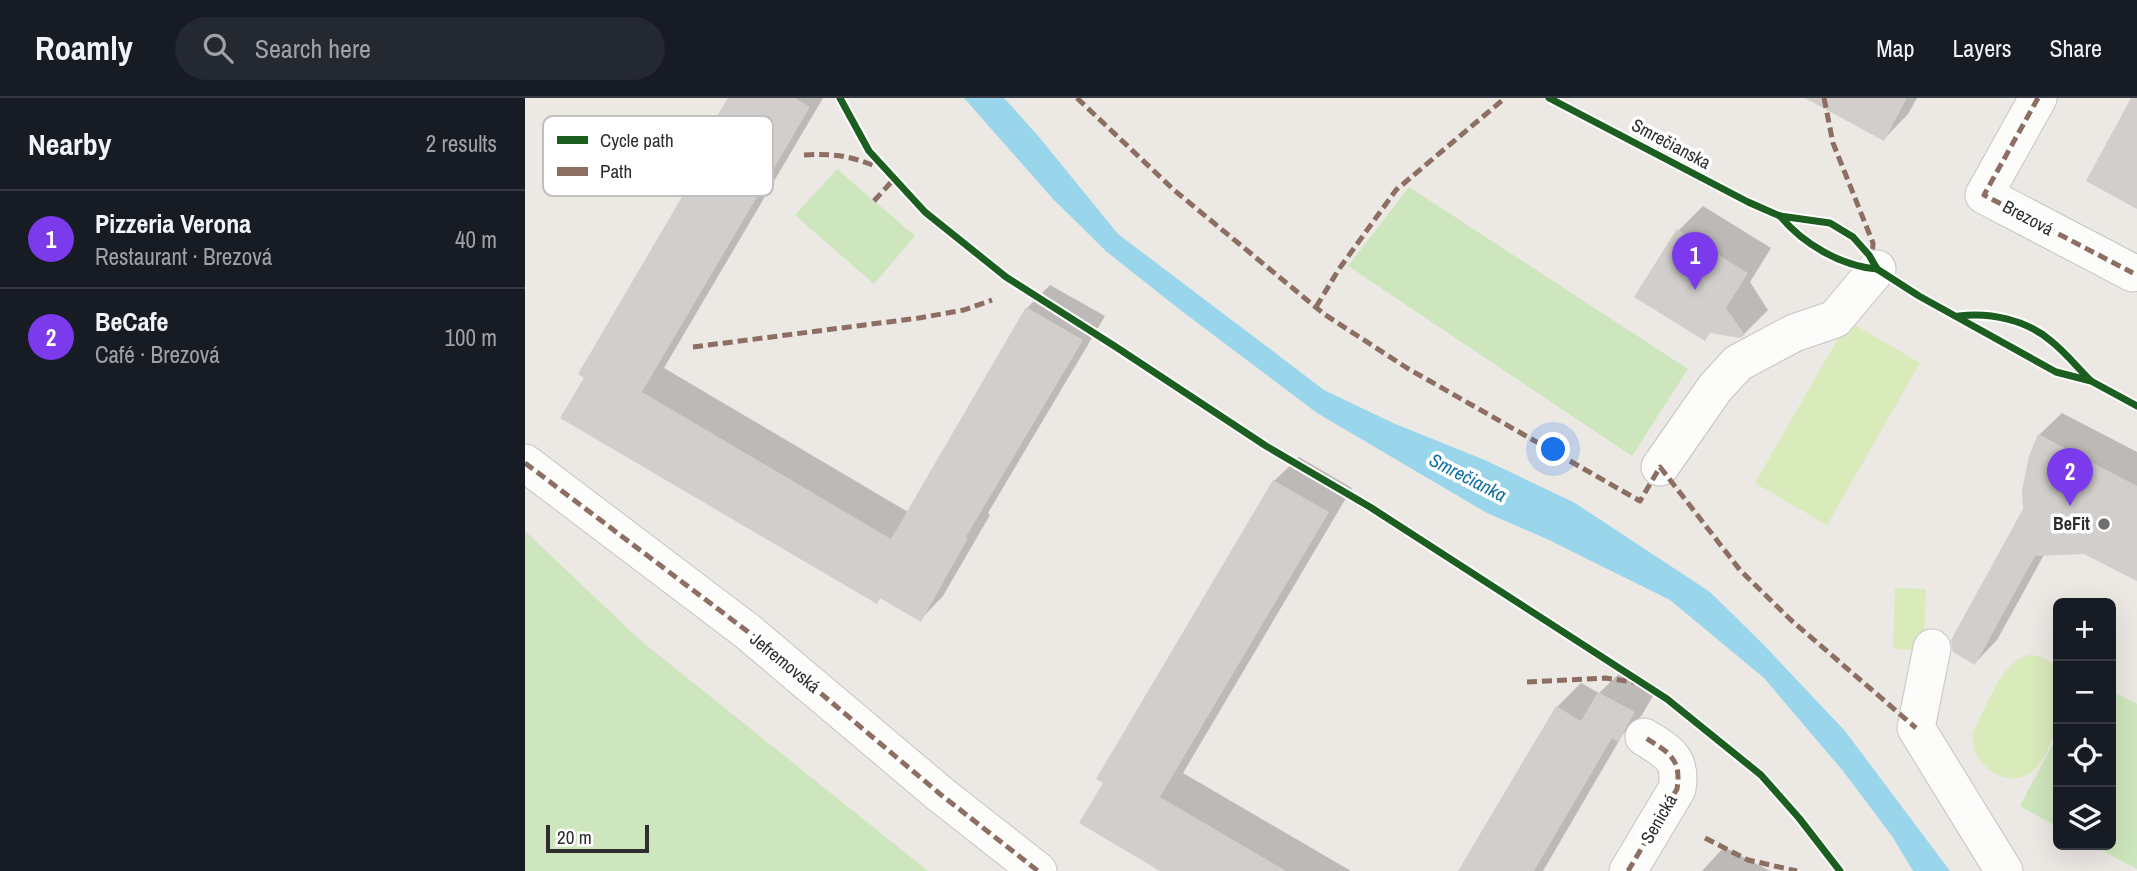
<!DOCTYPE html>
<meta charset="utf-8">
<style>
body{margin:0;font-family:"Archivo Narrow",sans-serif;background:#242831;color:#f1f3f6}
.controls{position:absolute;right:21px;bottom:21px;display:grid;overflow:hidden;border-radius:10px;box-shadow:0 7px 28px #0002}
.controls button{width:63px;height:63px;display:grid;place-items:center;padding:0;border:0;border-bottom:2px solid #363941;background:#171b24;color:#f1f3f6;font:35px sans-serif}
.scale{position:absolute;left:21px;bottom:18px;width:103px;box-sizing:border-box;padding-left:7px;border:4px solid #2e2e2e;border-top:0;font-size:19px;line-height:24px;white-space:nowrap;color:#2e2e2e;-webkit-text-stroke:5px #fff;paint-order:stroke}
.you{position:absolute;left:1029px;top:352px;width:24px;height:24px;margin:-18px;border:5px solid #fff;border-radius:50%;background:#1a73e8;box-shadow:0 0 0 10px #1a73e833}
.badge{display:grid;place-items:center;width:46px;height:46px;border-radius:50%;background:#7c3aed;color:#fff;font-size:23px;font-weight:700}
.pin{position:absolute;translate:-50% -58px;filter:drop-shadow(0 2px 4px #0008)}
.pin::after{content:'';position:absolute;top:37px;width:24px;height:21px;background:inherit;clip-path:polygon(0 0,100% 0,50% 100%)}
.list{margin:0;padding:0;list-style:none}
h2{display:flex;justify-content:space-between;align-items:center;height:91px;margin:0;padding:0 28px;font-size:30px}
h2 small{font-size:23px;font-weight:400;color:#9ea1a6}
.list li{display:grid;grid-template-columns:46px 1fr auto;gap:21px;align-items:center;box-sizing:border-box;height:98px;padding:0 28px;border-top:2px solid #363941}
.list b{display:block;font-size:26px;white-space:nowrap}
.list p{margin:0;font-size:23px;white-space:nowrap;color:#9ea1a6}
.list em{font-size:23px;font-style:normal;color:#9ea1a6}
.icon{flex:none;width:38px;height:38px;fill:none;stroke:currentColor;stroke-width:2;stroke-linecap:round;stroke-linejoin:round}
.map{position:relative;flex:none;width:1612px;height:773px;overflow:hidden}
header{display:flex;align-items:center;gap:42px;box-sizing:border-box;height:98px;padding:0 35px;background:#171b24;border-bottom:2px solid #363941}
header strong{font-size:33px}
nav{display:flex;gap:38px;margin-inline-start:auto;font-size:24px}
.search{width:490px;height:63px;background:#242831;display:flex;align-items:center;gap:18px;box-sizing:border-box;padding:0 24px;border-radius:38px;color:#9ea1a6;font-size:26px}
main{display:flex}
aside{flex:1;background:#171b24}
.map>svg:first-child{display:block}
.green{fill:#cee6be}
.pitch{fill:#d9eabb}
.water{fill:#99d6ec}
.shadow{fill:#0003}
.building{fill:#d1cecb}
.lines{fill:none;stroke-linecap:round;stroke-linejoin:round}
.minor-casing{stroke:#c5c4c5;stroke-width:39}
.minor{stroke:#fcfcfb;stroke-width:37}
.quiet{stroke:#8d6e63;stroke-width:5;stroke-dasharray:10 5;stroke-linecap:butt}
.cycleway-casing{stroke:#fff;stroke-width:11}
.cycleway{stroke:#1b5e20;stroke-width:7}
.poi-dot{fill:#706f6e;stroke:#fff;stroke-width:2.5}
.labels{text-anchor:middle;stroke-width:7;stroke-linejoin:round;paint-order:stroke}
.street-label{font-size:18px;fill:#2e2e2e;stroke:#fff}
.poi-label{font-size:18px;font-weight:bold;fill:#2e2e2e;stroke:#fff;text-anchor:end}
.water-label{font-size:19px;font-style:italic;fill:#0d6fa3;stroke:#fff}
.key{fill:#fff;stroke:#c0c0c0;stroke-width:2}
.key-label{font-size:19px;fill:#2e2e2e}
</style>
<header>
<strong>Roamly</strong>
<div class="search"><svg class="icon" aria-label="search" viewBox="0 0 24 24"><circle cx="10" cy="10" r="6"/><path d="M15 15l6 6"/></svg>Search here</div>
<nav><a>Map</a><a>Layers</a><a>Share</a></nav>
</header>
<main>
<aside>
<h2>Nearby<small>2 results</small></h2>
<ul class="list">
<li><span class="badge">1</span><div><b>Pizzeria Verona</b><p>Restaurant · Brezová</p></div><em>40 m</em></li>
<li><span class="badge">2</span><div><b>BeCafe</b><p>Café · Brezová</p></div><em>100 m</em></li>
</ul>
</aside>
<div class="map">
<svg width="1612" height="773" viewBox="0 0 1612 773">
<rect width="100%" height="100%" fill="#ece8e4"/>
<g class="green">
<path d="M 312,71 L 390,138 L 349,186 L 270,117 Z"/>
<path d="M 884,89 L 1163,271 L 1107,358 L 823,168 Z"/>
<path d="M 0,433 L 116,543 L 403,773 L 0,773 Z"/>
<path d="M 1586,593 L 1612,606 L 1612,771 L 1566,747 L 1586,747 Z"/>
<path d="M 1533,636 L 1533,729 L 1495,708 Z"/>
</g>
<g class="pitch">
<path d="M 1323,223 L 1395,265 L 1302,427 L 1230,385 Z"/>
<path d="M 1370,490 L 1401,491 L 1399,552 L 1368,551 Z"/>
<path d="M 1504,557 L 1514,558 L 1533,568 C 1533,584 1537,613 1532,628 C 1528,642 1517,667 1505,675 C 1480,692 1443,665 1448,634 C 1461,610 1476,563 1504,557 Z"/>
</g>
<path class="water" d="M 439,0 L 479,0 L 514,39 L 593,136 L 799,292 L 868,325 L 962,363 L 1050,405 L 1185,494 L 1237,545 L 1320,633 L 1425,773 L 1388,773 L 1367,738 L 1318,673 L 1239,580 L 1145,502 L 1024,442 L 962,415 L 792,315 L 654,211 L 582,154 L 528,101 Z"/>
<g class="shadow">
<path d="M 205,0 L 298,0 L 139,270 L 383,414 L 502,210 L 525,187 L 580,218 L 463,415 L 465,417 L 418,498 L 395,522 L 356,499 L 352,504 L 37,319 L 204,23 Z"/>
<path d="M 1318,0 L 1392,0 L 1383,16 L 1359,41 Z"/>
<path d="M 1178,108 L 1246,150 L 1225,184 L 1243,212 L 1219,236 L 1186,234 L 1180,241 L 1154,132 Z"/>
<path d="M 1537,315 L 1612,354 L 1612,481 L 1559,454 L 1520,455 L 1472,542 L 1450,565 L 1500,412 L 1514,337 Z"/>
<path d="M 774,359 L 827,390 L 658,675 L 826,773 L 639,773 L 556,724 L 749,383 Z"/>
<path d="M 1099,571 L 1133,589 L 1117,617 L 1098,636 L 1018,773 L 935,773 L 1032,609 L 1056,585 L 1074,595 Z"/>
<path d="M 1199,749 L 1245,773 L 1177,773 Z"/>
</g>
<g class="building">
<path d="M 203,0 L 270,0 L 285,9 L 117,294 L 366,441 L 501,209 L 558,242 L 441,439 L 443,440 L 396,524 L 355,500 L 352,506 L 35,320 L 59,280 L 53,276 L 201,24 L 192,18 Z"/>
<path d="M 1280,0 L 1382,0 L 1359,43 Z"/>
<path d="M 1606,0 L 1612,0 L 1612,111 L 1561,83 Z"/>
<path d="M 1152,131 L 1223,175 L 1201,210 L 1220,237 L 1215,240 L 1185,235 L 1180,243 L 1109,199 Z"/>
<path d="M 1513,336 L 1612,388 L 1612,483 L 1559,456 L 1510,458 L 1450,567 L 1428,554 L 1426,542 L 1498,411 L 1497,392 L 1504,358 Z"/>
<path d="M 748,382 L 804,414 L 635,699 L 761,773 L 635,773 L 554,725 L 578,685 L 571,681 Z"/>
<path d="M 1073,594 L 1110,614 L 1093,644 L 1087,640 L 1009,773 L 933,773 L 1031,608 L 1056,623 Z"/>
</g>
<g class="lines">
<g class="minor-casing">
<g id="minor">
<path d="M 1513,0 L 1459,97 L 1608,175"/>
<path d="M 0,365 L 222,533 L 415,696 L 513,773"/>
<path d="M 1135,369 L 1190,290 L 1213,265 L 1269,235 L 1310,221 L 1352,171"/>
<path d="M 1407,550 L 1391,630 L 1479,773"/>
<path d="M 1103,773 L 1152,691 C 1157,660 1143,654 1119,639"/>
</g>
</g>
<use href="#minor" class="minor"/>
<g class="quiet">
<path d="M 552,0 L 649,92 L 799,216 L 882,270 L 1115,403 L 1135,369 L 1215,472 L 1266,522 L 1391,630"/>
<path d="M 1299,0 L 1308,45 L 1348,145 L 1347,162"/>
<path d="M 1513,0 L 1459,97 L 1608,175"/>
<path d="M 279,57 C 306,55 327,58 352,69"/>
<path d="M 349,103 L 369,81"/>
<path d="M 791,209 L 814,171 L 871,92 L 980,0"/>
<path d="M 168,249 L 394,220 L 439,212 L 467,202"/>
<path d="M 0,365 L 222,533 L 415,696 L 513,773"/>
<path d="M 1002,584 L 1080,580 L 1109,584"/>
<path d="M 1180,740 L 1223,762 L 1272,773"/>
<path d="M 1103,773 L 1152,691 C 1157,660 1143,654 1119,639"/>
</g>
<g class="cycleway-casing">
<g id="cycleway">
<path d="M 315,0 L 344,53 L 400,114 L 481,179 L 591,249 L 741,348 L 845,409 L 1142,601 L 1236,677 L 1274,720 L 1315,773"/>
<path d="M 1024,0 L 1223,104 L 1255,118 L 1305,125 L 1328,139 L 1344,157 L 1352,171 L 1394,198 L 1531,274 L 1566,283 L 1612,308"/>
<path d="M 1255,118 C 1278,146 1316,168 1352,171"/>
<path d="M 1434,218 C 1465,214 1502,222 1526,243 C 1540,254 1552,269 1565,282"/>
</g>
</g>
<use href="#cycleway" class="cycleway"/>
</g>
<circle class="poi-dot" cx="1579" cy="426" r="7"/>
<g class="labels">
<g class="street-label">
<text transform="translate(1146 46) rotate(28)" y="6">Smrečianska</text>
<text transform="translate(1503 120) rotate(28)" y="6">Brezová</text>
<text transform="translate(260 565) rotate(39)" y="6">Jefremovská</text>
<text transform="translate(1134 721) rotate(-60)" y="6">Senická</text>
</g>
<g class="poi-label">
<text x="1565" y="432">BeFit</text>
</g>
<g class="water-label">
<text transform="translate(943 379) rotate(27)" y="7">Smrečianka</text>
</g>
</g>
<rect x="18" y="18" width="230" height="80" rx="10" class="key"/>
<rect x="32" y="38" width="31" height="8" fill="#1b5e20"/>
<rect x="32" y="69" width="31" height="9" fill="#8d6e63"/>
<g class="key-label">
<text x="75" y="49">Cycle path</text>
<text x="75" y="80">Path</text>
</g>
</svg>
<div class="controls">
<button>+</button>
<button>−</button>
<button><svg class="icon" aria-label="locate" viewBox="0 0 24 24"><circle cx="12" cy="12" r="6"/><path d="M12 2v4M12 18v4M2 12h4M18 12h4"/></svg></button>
<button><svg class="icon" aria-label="layers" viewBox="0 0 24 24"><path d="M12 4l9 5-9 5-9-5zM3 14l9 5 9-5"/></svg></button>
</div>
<div class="scale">20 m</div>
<div class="you"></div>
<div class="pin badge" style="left:1170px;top:192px">1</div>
<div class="pin badge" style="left:1545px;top:408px">2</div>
</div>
</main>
